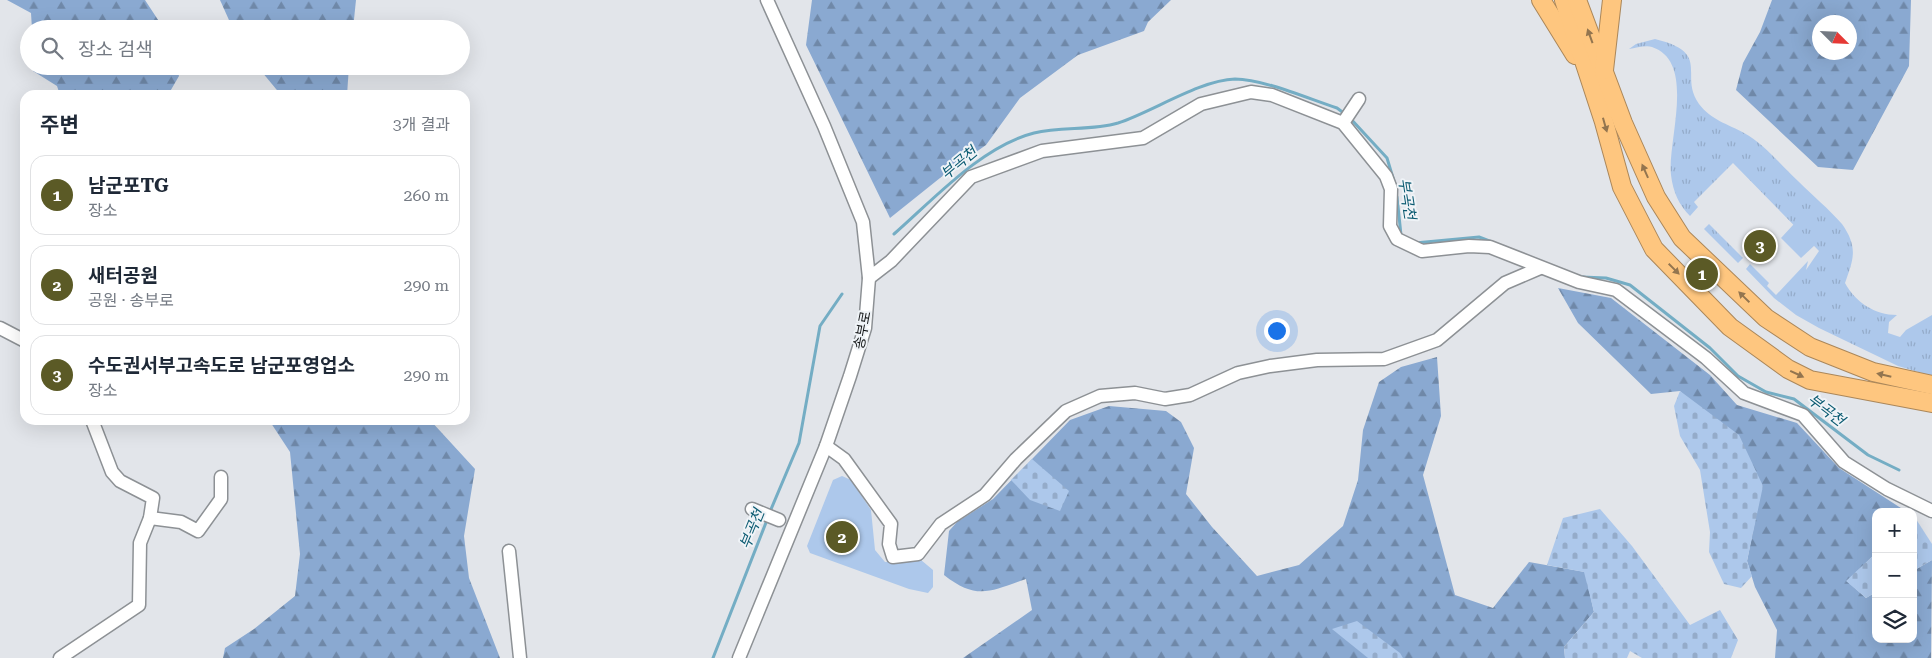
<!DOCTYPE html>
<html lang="ko">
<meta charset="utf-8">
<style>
body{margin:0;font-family:"Roboto Serif","Noto Sans KR",serif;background:#f6f6f7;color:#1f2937}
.controls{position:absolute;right:15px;bottom:15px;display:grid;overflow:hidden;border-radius:10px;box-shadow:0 5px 20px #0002}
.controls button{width:45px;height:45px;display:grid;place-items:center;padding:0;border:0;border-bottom:1px solid #e0e1e3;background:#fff;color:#1f2937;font:25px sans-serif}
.compass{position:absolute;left:1812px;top:15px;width:45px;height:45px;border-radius:50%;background:#fff;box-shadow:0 5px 20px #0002;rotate:114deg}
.you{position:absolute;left:1276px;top:330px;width:18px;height:18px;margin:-12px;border:4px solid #fff;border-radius:50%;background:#1a73e8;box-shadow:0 0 0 8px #1a73e833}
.badge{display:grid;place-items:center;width:32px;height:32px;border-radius:50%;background:#5b5a26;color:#fff;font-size:16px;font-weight:700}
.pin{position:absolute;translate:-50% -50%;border:2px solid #fff;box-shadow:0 1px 5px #0006}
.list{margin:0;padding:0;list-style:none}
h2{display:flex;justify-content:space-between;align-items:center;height:65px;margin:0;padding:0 20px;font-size:21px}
h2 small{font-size:16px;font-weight:400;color:#747a83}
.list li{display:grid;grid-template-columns:32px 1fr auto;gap:15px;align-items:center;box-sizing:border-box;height:80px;margin:0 10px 10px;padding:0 10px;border:1px solid #e0e1e3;border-radius:15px}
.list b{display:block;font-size:19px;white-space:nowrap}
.list p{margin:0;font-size:16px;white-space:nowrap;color:#747a83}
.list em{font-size:16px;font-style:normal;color:#747a83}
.icon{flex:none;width:28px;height:28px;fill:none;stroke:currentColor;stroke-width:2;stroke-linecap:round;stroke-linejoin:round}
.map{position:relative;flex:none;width:1932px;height:658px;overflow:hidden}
.search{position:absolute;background:#fff;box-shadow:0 5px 20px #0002;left:20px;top:20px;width:450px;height:55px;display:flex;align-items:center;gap:12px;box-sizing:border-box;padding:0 18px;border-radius:28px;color:#747a83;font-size:19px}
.panel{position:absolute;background:#fff;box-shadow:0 5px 20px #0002;left:20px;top:90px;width:450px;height:335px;border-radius:15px}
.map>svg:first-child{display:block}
.grass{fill:url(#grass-tufts)}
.forest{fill:url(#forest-firs);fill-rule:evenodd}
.cemetery{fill:url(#cemetery-stones)}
.park{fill:#adc8eb}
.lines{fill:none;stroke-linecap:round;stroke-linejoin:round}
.stream{stroke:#74adc4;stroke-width:3}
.minor-casing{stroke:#8d9195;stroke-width:15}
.highway-casing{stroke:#ab875a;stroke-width:20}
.minor{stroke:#fff;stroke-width:12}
.highway{stroke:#fec67f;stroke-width:18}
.oneway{fill:#93754f}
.labels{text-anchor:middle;stroke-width:4;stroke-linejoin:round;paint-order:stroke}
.street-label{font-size:14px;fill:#111314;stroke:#eff3f7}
.water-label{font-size:15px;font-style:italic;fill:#0a5a71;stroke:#eff3f7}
</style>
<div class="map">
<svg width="1932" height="658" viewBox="0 0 1932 658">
<defs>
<pattern id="grass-tufts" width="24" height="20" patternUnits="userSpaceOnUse" patternTransform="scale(1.25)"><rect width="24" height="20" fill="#adc8eb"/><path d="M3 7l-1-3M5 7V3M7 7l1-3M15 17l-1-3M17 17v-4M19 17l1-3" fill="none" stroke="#94abc9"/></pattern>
<pattern id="forest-firs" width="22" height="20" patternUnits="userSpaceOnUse" patternTransform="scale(1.25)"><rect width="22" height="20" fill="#8aa9d1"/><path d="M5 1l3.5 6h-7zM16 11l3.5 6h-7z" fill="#6f88a8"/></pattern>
<pattern id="cemetery-stones" width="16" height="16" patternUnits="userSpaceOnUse" patternTransform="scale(1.25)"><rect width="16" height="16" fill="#adc8eb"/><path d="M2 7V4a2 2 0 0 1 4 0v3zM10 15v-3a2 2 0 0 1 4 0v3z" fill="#94abc9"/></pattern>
</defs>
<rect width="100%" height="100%" fill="#e2e5ea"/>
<g class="grass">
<path d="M 1655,39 C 1713,53 1678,75 1699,104 C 1711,120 1728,124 1744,133 C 1764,144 1781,165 1798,181 C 1813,196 1828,208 1842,224 C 1858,247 1854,258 1845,283 C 1855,302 1875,315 1897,315 L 1889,322 L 1888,333 L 1900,337 L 1906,330 L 1932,315 L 1932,376 L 1898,366 L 1819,328 L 1796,315 L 1774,298 L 1746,269 L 1750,264 L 1769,283 L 1767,286 L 1776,295 L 1808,261 L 1806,270 L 1819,251 L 1733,163 L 1694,202 L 1698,207 L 1690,216 C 1679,205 1673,192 1671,175 C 1667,141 1697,62 1652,47 C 1646,45 1636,48 1629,49 L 1636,44 Z"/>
<path d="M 1709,224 L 1743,258 L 1738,263 L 1704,229 Z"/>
</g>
<g class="forest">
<path d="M 7,0 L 145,0 L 164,29 L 32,29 L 31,13 Z"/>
<path d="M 220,0 L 356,0 L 353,29 L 233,29 Z"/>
<path d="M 812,0 L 1171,0 L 1148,22 L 1144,31 L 1078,55 L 1020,98 L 986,145 L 945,174 L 890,218 L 806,45 Z"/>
<path d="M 1772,0 L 1911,0 L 1909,66 L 1853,170 L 1818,167 L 1736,90 L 1743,63 L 1760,32 ZM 1820,22 L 1850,22 L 1850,52 L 1820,52 Z"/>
<path d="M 33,66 L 176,66 L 179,76 L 168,95 L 60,95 L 57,86 L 33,71 Z"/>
<path d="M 257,66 L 349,66 L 347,95 L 281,95 Z"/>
<path d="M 1558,288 L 1611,298 L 1710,375 L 1737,405 L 1797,423 L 1839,468 L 1907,512 L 1876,512 L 1876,553 L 1847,581 L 1866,598 L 1876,592 L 1876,639 L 1913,639 L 1913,571 L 1932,560 L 1931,658 L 1775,658 L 1777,630 L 1755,587 L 1747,561 L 1762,486 L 1680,391 L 1651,394 L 1578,323 Z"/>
<path d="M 1437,357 L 1441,416 L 1423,475 L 1455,595 L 1493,608 L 1529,562 L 1585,572 L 1594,612 L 1564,647 L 1565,658 L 963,658 L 1032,610 L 1026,579 C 991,591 977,601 944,575 L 949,531 L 957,522 L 993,499 L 1070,420 L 1109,406 L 1166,411 L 1181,422 L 1194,448 L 1186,494 L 1212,527 L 1257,576 L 1299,565 L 1343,526 L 1358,480 L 1363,430 L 1379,382 L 1401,367 Z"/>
<path d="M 269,420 L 430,420 L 475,469 L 464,536 L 469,578 L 500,658 L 223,658 L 225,648 L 254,629 L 295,596 L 300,554 L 290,452 Z"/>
</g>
<g class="cemetery">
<path d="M 1680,391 L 1739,435 L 1763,486 L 1747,561 L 1752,576 L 1741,588 L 1724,584 L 1709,552 L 1710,532 L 1700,470 L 1680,436 L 1674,406 Z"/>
<path d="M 1032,459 L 1069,491 L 1060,511 L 1030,500 L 1011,480 Z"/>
<path d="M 1600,509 L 1632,546 L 1690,625 L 1720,610 L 1738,640 L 1731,658 L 1642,658 L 1630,651 L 1627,658 L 1565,658 L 1564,647 L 1594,612 L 1584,572 L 1547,565 L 1563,518 Z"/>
<path d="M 1914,516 L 1932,544 L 1932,560 L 1913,571 Z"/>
<path d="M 1876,553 L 1876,592 L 1866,598 L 1846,581 Z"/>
<path d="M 1357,621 L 1400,653 L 1403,658 L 1368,658 L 1332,629 Z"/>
</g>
<g class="park">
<path d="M 1794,224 L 1815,245 L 1801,258 L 1781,238 Z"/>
<path d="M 842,476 L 851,480 L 871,510 L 875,550 L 885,562 L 921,560 L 933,570 L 933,587 L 928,593 L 909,589 L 810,553 L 807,546 L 833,480 Z"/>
</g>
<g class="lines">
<g class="stream">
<path d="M 1350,118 L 1387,158 L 1396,188"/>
<path d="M 1397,197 L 1401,235"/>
<path d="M 894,234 C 934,199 982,146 1034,133 C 1061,126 1091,131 1118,123 C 1152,112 1200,80 1235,79 C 1263,79 1309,99 1337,108 L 1345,114"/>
<path d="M 1415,243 L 1479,237 L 1492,242"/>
<path d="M 1582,277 L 1606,278 L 1630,285 L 1710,348 L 1738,376 L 1766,392 L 1794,399 L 1868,455 L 1899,470"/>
<path d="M 769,514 L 799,443 L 820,326 L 842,294"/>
<path d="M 713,658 L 767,520"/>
</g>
<g class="minor-casing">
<g id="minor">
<path d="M 1343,123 L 1359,99"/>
<path d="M 869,278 L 891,261 L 971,177 L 1042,151 L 1143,138 L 1201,104 L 1251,92 L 1272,95 L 1343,123 L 1386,176 L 1391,189 L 1390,226 L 1397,239 L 1422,251 L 1469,246 L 1490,247 L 1579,282 L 1616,290 L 1706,358 L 1744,393 L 1803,415 L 1844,462 L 1887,489 L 1932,511"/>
<path d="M 0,328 L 25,341"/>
<path d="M 826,446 L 844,459 L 891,524 L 889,544 L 893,557 L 918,554 L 941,524 L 985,495 L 1016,459 L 1066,411 L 1100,396 L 1135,393 L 1165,399 L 1190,395 L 1238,373 L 1270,366 L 1317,360 L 1384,359 L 1437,340 L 1505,283 L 1540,268"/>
<path d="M 752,509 L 779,520"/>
<path d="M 150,518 L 181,522 L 198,531 L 221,499 L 221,477"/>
<path d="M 509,551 L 520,658"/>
<path d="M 60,658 L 139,605 L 140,543 L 150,518 L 153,498 L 120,481 L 112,472 L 92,420"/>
<path d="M 739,658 L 826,446 L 850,376 L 865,328 L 869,278 L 863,222 L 824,126 L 767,0"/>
</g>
</g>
<g class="highway-casing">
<g id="highway">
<path d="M 1541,0 L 1575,55"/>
<path d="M 1564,0 L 1604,122 L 1622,187 L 1654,249 L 1730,327 L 1788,369 L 1810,380 L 1932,403"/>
<path d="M 1577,0 L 1623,123 L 1656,197 L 1682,238 L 1766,318 L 1810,347 L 1873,372 L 1932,385"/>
<path d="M 1604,70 L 1612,0"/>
</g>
</g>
<use href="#minor" class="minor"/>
<use href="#highway" class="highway"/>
</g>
<defs><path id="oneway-solid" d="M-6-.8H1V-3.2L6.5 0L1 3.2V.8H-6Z" transform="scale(1.25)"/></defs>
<g class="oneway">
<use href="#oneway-solid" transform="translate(1590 36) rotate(-110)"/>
<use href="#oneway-solid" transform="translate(1605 125) rotate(74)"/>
<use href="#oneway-solid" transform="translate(1645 171) rotate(-114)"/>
<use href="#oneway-solid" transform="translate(1674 269) rotate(45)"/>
<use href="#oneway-solid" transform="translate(1744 297) rotate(-136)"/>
<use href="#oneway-solid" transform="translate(1797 374) rotate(25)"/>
<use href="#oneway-solid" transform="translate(1884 375) rotate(-167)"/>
</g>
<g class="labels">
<g class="street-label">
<text transform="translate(862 330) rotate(-79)" y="5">송부로</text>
</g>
<g class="water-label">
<text transform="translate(959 163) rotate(-40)" y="5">부곡천</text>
<text transform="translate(1407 199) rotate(81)" y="5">부곡천</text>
<text transform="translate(1826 410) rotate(37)" y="5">부곡천</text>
<text transform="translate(752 529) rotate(-68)" y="5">부곡천</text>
</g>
</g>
</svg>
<div class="controls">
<button>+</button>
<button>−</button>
<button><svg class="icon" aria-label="layers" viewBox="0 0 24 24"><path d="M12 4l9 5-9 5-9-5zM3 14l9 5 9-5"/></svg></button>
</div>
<svg class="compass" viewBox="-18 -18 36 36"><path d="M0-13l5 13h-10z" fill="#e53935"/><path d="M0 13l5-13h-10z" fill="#747a83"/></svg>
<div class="you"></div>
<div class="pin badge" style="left:1702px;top:274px">1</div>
<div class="pin badge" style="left:842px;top:537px">2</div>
<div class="pin badge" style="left:1760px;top:246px">3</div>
<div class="search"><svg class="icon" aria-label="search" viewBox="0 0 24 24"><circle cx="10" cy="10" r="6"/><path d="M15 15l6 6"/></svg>장소 검색</div>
<section class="panel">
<h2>주변<small>3개 결과</small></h2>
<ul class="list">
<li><span class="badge">1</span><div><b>남군포TG</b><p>장소</p></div><em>260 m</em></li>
<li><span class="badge">2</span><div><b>새터공원</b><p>공원 · 송부로</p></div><em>290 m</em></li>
<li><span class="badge">3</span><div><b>수도권서부고속도로 남군포영업소</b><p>장소</p></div><em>290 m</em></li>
</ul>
</section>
</div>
